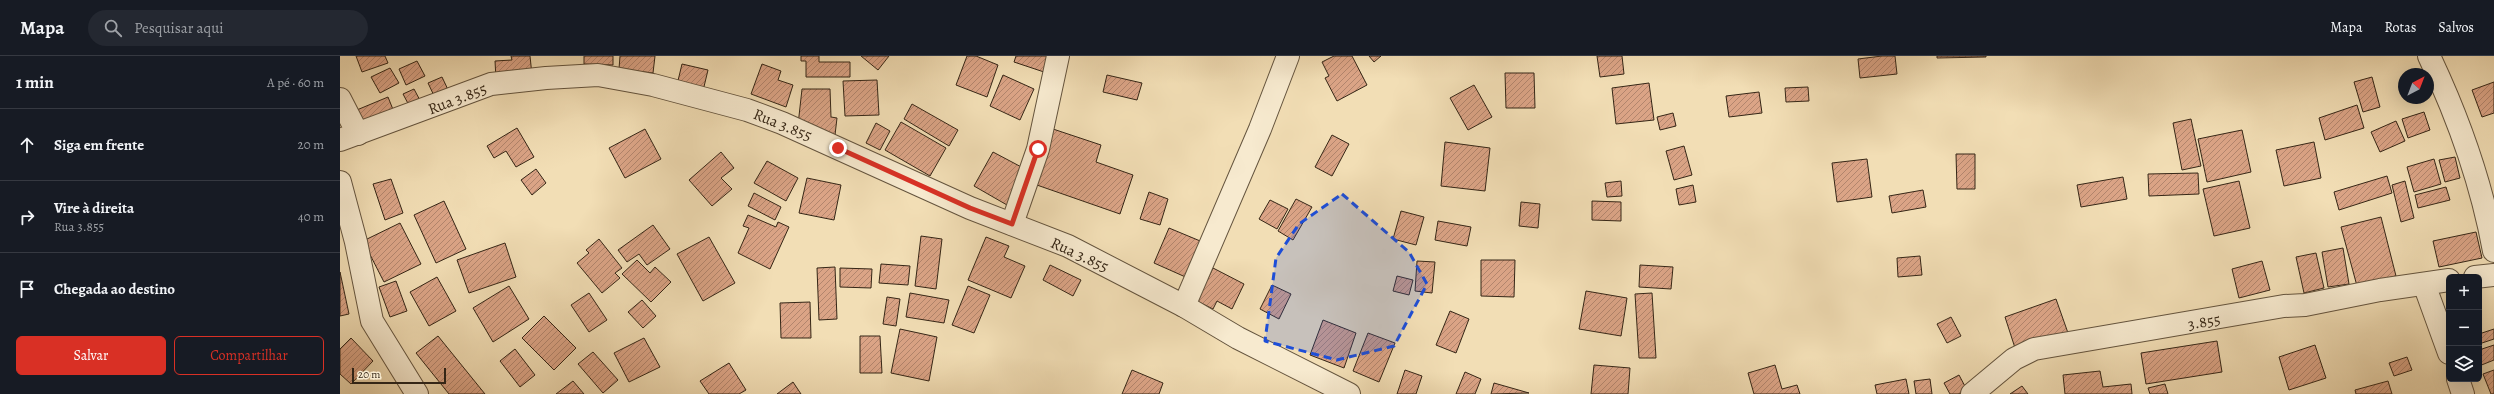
<!DOCTYPE html>
<html lang="pt">
<meta charset="utf-8">
<style>
body{margin:0;font-family:Alegreya,serif;background:#242831;color:#f1f3f6}
.controls{position:absolute;right:12px;bottom:12px;display:grid;overflow:hidden;border-radius:6px;box-shadow:0 4px 16px #0002}
.controls button{width:36px;height:36px;display:grid;place-items:center;padding:0;border:0;border-bottom:1px solid #363941;background:#171b24;color:#f1f3f6;font:20px sans-serif}
.compass{position:absolute;left:2058px;top:12px;width:36px;height:36px;border-radius:50%;background:#171b24;box-shadow:0 4px 16px #0002;rotate:42deg}
.scale{position:absolute;left:12px;bottom:10px;width:94px;box-sizing:border-box;padding-left:4px;border:2px solid #352616;border-top:0;font-size:11px;line-height:14px;white-space:nowrap;color:#352616;-webkit-text-stroke:3px #f7eacf;paint-order:stroke}
.stop{position:absolute;width:12px;height:12px;margin:-9px;border:3px solid #d93025;border-radius:50%;background:#fff}
.stop.end{background:#d93025;border-color:#fff;box-shadow:0 1px 4px #0008}
.list{margin:0;padding:0;list-style:none}
h2{display:flex;justify-content:space-between;align-items:center;height:52px;margin:0;padding:0 16px;font-size:17px}
h2 small{font-size:13px;font-weight:400;color:#9ea1a6}
.list li{display:grid;grid-template-columns:26px 1fr auto;gap:12px;align-items:center;box-sizing:border-box;height:72px;padding:0 16px;border-top:1px solid #363941}
.list b{display:block;font-size:15px;white-space:nowrap}
.list p{margin:0;font-size:13px;white-space:nowrap;color:#9ea1a6}
.list em{font-size:13px;font-style:normal;color:#9ea1a6}
.actions{display:flex;gap:8px;padding:12px 16px}
.actions a{flex:1;padding:9px 0;border:1px solid #d93025;border-radius:6px;text-align:center;font-size:14px;color:#d93025}
.actions .main{background:#d93025;color:#fff}
.icon{flex:none;width:22px;height:22px;fill:none;stroke:currentColor;stroke-width:2;stroke-linecap:round;stroke-linejoin:round}
.map{position:relative;flex:none;width:2154px;height:338px;overflow:hidden}
header{display:flex;align-items:center;gap:24px;box-sizing:border-box;height:56px;padding:0 20px;background:#171b24;border-bottom:1px solid #363941}
header strong{font-size:19px}
nav{display:flex;gap:22px;margin-inline-start:auto;font-size:14px}
.search{width:280px;height:36px;background:#242831;display:flex;align-items:center;gap:10px;box-sizing:border-box;padding:0 14px;border-radius:22px;color:#9ea1a6;font-size:15px}
main{display:flex}
aside{flex:1;background:#171b24}
.map>svg:first-child{display:block}
.building{fill:url(#building-hatch);stroke:#352616}
.lines{fill:none;stroke-linecap:round;stroke-linejoin:round}
.minor-casing{stroke:#64543e;stroke-width:24}
.minor{stroke:#f7eacf;stroke-width:22}
.route{stroke:#d93025;stroke-width:5}
.marked{fill:#1d4ed8;fill-opacity:0.2;stroke:#1d4ed8;stroke-width:3;stroke-dasharray:8 5;stroke-linejoin:round}
.labels{text-anchor:middle;stroke-width:3;stroke-linejoin:round;paint-order:stroke}
.street-label{font-size:16px;fill:#352616;stroke:#f7eacf}
</style>
<header>
<strong>Mapa</strong>
<div class="search"><svg class="icon" aria-label="search" viewBox="0 0 24 24"><circle cx="10" cy="10" r="6"/><path d="M15 15l6 6"/></svg>Pesquisar aqui</div>
<nav><a>Mapa</a><a>Rotas</a><a>Salvos</a></nav>
</header>
<main>
<aside>
<h2>1 min<small>A pé · 60 m</small></h2>
<ul class="list">
<li><svg class="icon" aria-label="ahead" viewBox="0 0 24 24"><path d="M12 20V5M6 11l6-6 6 6"/></svg><div><b>Siga em frente</b></div><em>20 m</em></li>
<li><svg class="icon" aria-label="right" viewBox="0 0 24 24"><path d="M7 20v-9h11M14 6l5 5-5 5"/></svg><div><b>Vire à direita</b><p>Rua 3.855</p></div><em>40 m</em></li>
<li><svg class="icon" aria-label="arrive" viewBox="0 0 24 24"><path d="M6 21V4h12l-3 4 3 4H6"/></svg><div><b>Chegada ao destino</b></div></li>
</ul>
<div class="actions"><a class="main">Salvar</a><a>Compartilhar</a></div>
</aside>
<div class="map">
<svg width="2154" height="338" viewBox="0 0 2154 338">
<defs>
<pattern id="building-hatch" width="6" height="6" patternUnits="userSpaceOnUse"><rect width="6" height="6" fill="#dba486"/><path d="M-1 1l2-2M0 6l6-6M5 7l2-2" fill="none" stroke="#b2856d"/></pattern>
</defs>
<rect width="100%" height="100%" fill="#f2deb5"/>
<filter id="stains"><feTurbulence type="fractalNoise" baseFrequency=".005" numOctaves="4"/><feColorMatrix values="0 0 0 0 .2 0 0 0 0 .09 0 0 0 0 .02 0 0 0 .5 -.17"/></filter>
<radialGradient id="worn" r=".72"><stop offset=".6" stop-color="#630" stop-opacity="0"/><stop offset="1" stop-color="#630" stop-opacity=".3"/></radialGradient>
<g class="building">
<path d="M 16,0 L 45,0 L 48,7 L 22,16 Z"/>
<path d="M 171,0 L 190,0 L 192,19 L 156,23 L 155,5 L 172,4 Z"/>
<path d="M 244,0 L 273,0 L 273,9 L 244,8 Z"/>
<path d="M 280,0 L 315,0 L 313,17 L 279,13 Z"/>
<path d="M 461,0 L 479,0 L 479,6 L 510,6 L 510,21 L 466,21 L 466,5 L 461,5 Z"/>
<path d="M 521,0 L 549,0 L 538,14 Z"/>
<path d="M 627,0 L 636,0 L 658,9 L 647,41 L 616,29 Z"/>
<path d="M 676,0 L 709,0 L 704,16 L 674,6 Z"/>
<path d="M 994,0 L 1012,0 L 1027,29 L 997,45 L 985,22 L 989,20 L 982,6 Z"/>
<path d="M 1029,0 L 1041,0 L 1034,6 Z"/>
<path d="M 1257,0 L 1282,0 L 1284,18 L 1260,21 Z"/>
<path d="M 1542,0 L 1555,0 L 1557,18 L 1520,22 L 1518,3 Z"/>
<path d="M 1597,0 L 1646,0 L 1646,1 L 1597,2 Z"/>
<path d="M 77,5 L 85,20 L 66,29 L 59,13 Z"/>
<path d="M 342,8 L 368,14 L 362,39 L 336,33 Z"/>
<path d="M 422,8 L 441,15 L 438,24 L 453,29 L 446,51 L 411,38 Z"/>
<path d="M 50,12 L 59,27 L 40,37 L 31,21 Z"/>
<path d="M 1165,17 L 1194,17 L 1195,52 L 1166,52 Z"/>
<path d="M 663,19 L 694,33 L 680,64 L 650,50 Z"/>
<path d="M 767,19 L 802,27 L 797,44 L 763,36 Z"/>
<path d="M 102,21 L 111,40 L 97,46 L 88,27 Z"/>
<path d="M 2032,21 L 2040,51 L 2023,56 L 2014,26 Z"/>
<path d="M 537,24 L 539,59 L 505,60 L 503,25 Z"/>
<path d="M 2154,26 L 2154,57 L 2142,61 L 2132,34 Z"/>
<path d="M 1309,27 L 1314,64 L 1276,68 L 1272,32 Z"/>
<path d="M 1134,29 L 1152,61 L 1128,74 L 1110,42 Z"/>
<path d="M 1468,31 L 1469,45 L 1446,46 L 1445,32 Z"/>
<path d="M 74,33 L 83,50 L 72,55 L 63,38 Z"/>
<path d="M 462,33 L 490,33 L 491,61 L 497,62 L 495,79 L 458,69 Z"/>
<path d="M 1419,36 L 1422,57 L 1389,61 L 1386,40 Z"/>
<path d="M 48,41 L 56,61 L 20,76 L 12,56 Z"/>
<path d="M 572,48 L 618,74 L 609,90 L 564,63 Z"/>
<path d="M 2017,49 L 2024,72 L 1985,84 L 1979,62 Z"/>
<path d="M 2084,56 L 2090,74 L 2068,82 L 2062,63 Z"/>
<path d="M 1333,57 L 1336,70 L 1320,74 L 1317,61 Z"/>
<path d="M 1851,63 L 1861,110 L 1842,114 L 1833,67 Z"/>
<path d="M 2056,65 L 2065,85 L 2040,96 L 2031,76 Z"/>
<path d="M 561,66 L 606,92 L 590,120 L 545,94 Z"/>
<path d="M 536,67 L 550,75 L 540,94 L 526,87 Z"/>
<path d="M 177,72 L 194,101 L 176,111 L 166,95 L 154,102 L 147,90 Z"/>
<path d="M 305,73 L 321,103 L 285,122 L 269,92 Z"/>
<path d="M 713,73 L 761,89 L 756,106 L 793,119 L 780,158 L 694,128 Z"/>
<path d="M 1902,74 L 1911,116 L 1867,126 L 1858,83 Z"/>
<path d="M 992,79 L 1009,88 L 992,120 L 975,111 Z"/>
<path d="M 1105,86 L 1150,92 L 1145,135 L 1101,130 Z"/>
<path d="M 1974,86 L 1981,122 L 1944,130 L 1936,94 Z"/>
<path d="M 1344,90 L 1352,119 L 1334,124 L 1326,95 Z"/>
<path d="M 381,96 L 394,112 L 381,122 L 392,133 L 372,150 L 349,124 Z"/>
<path d="M 653,96 L 687,114 L 667,149 L 634,130 Z"/>
<path d="M 1616,98 L 1635,98 L 1635,133 L 1617,133 Z"/>
<path d="M 2115,101 L 2120,122 L 2105,126 L 2099,104 Z"/>
<path d="M 1527,103 L 1532,141 L 1497,146 L 1492,107 Z"/>
<path d="M 2094,103 L 2101,128 L 2074,136 L 2067,111 Z"/>
<path d="M 427,105 L 458,122 L 446,145 L 414,127 Z"/>
<path d="M 196,113 L 206,127 L 192,139 L 181,124 Z"/>
<path d="M 1858,117 L 1859,138 L 1809,140 L 1808,118 Z"/>
<path d="M 2047,120 L 2052,137 L 1999,154 L 1994,136 Z"/>
<path d="M 1783,121 L 1787,143 L 1741,151 L 1737,129 Z"/>
<path d="M 467,122 L 501,129 L 494,164 L 459,157 Z"/>
<path d="M 51,123 L 63,157 L 45,164 L 33,128 Z"/>
<path d="M 1281,125 L 1282,140 L 1267,141 L 1265,127 Z"/>
<path d="M 1899,125 L 1910,172 L 1874,180 L 1863,133 Z"/>
<path d="M 2065,125 L 2074,162 L 2061,166 L 2052,129 Z"/>
<path d="M 1353,129 L 1356,146 L 1339,149 L 1336,133 Z"/>
<path d="M 2106,131 L 2110,144 L 2078,152 L 2075,139 Z"/>
<path d="M 1583,134 L 1586,151 L 1552,157 L 1549,140 Z"/>
<path d="M 809,136 L 828,143 L 820,169 L 800,163 Z"/>
<path d="M 414,137 L 441,151 L 435,164 L 408,150 Z"/>
<path d="M 956,143 L 972,151 L 953,184 L 938,175 Z"/>
<path d="M 930,144 L 948,153 L 937,173 L 919,163 Z"/>
<path d="M 104,145 L 126,193 L 96,207 L 74,159 Z"/>
<path d="M 1252,145 L 1281,146 L 1281,165 L 1252,164 Z"/>
<path d="M 1181,146 L 1200,148 L 1198,172 L 1179,170 Z"/>
<path d="M 1061,155 L 1084,161 L 1076,189 L 1053,183 Z"/>
<path d="M 408,159 L 436,171 L 438,166 L 449,171 L 430,213 L 398,197 L 409,172 L 403,170 Z"/>
<path d="M 2041,161 L 2056,220 L 2017,230 L 2001,171 Z"/>
<path d="M 1098,165 L 1131,171 L 1127,190 L 1095,184 Z"/>
<path d="M 60,167 L 81,208 L 44,226 L 23,185 Z"/>
<path d="M 313,169 L 330,193 L 307,209 L 299,198 L 287,206 L 278,194 Z"/>
<path d="M 829,172 L 865,187 L 850,223 L 814,207 Z"/>
<path d="M 2136,176 L 2142,202 L 2099,211 L 2093,185 Z"/>
<path d="M 581,180 L 602,183 L 596,233 L 575,230 Z"/>
<path d="M 369,181 L 395,227 L 363,245 L 337,198 Z"/>
<path d="M 646,181 L 669,190 L 664,201 L 685,210 L 671,242 L 628,224 Z"/>
<path d="M 259,183 L 282,212 L 275,217 L 280,222 L 262,237 L 237,207 L 249,197 L 246,194 Z"/>
<path d="M 165,187 L 176,221 L 129,237 L 117,204 Z"/>
<path d="M 2003,192 L 2009,228 L 1988,231 L 1982,196 Z"/>
<path d="M 1976,197 L 1984,232 L 1964,237 L 1956,201 Z"/>
<path d="M 1580,200 L 1582,219 L 1558,221 L 1557,202 Z"/>
<path d="M 297,204 L 310,217 L 315,211 L 331,226 L 311,246 L 282,218 Z"/>
<path d="M 1141,204 L 1175,204 L 1174,241 L 1141,240 Z"/>
<path d="M 1077,205 L 1095,206 L 1092,237 L 1075,235 Z"/>
<path d="M 1922,205 L 1930,234 L 1899,242 L 1892,213 Z"/>
<path d="M 541,208 L 570,210 L 568,229 L 539,227 Z"/>
<path d="M 710,209 L 741,224 L 733,240 L 703,224 Z"/>
<path d="M 1300,209 L 1333,211 L 1331,233 L 1299,231 Z"/>
<path d="M 495,211 L 497,263 L 479,264 L 477,212 Z"/>
<path d="M 500,212 L 532,213 L 531,232 L 500,231 Z"/>
<path d="M 873,212 L 904,228 L 892,253 L 877,245 L 873,253 L 857,245 Z"/>
<path d="M 0,216 L 9,258 L 0,260 Z"/>
<path d="M 1057,220 L 1073,224 L 1069,239 L 1053,235 Z"/>
<path d="M 97,221 L 116,255 L 89,270 L 70,236 Z"/>
<path d="M 56,225 L 67,255 L 50,261 L 39,231 Z"/>
<path d="M 932,229 L 951,238 L 939,263 L 920,253 Z"/>
<path d="M 169,230 L 189,263 L 153,286 L 133,252 Z"/>
<path d="M 628,230 L 650,239 L 634,277 L 612,269 Z"/>
<path d="M 1246,235 L 1287,242 L 1281,280 L 1239,273 Z"/>
<path d="M 249,237 L 267,264 L 249,276 L 231,249 Z"/>
<path d="M 570,237 L 609,244 L 604,267 L 566,261 Z"/>
<path d="M 1312,237 L 1316,302 L 1299,302 L 1295,238 Z"/>
<path d="M 547,241 L 560,243 L 556,270 L 543,268 Z"/>
<path d="M 1716,243 L 1728,277 L 1676,295 L 1665,261 Z"/>
<path d="M 302,244 L 316,260 L 303,272 L 288,256 Z"/>
<path d="M 470,246 L 471,282 L 441,282 L 440,247 Z"/>
<path d="M 1110,255 L 1129,263 L 1116,297 L 1096,289 Z"/>
<path d="M 204,260 L 236,292 L 214,314 L 182,282 Z"/>
<path d="M 1611,261 L 1621,280 L 1607,287 L 1597,268 Z"/>
<path d="M 983,264 L 1016,277 L 1004,312 L 970,299 Z"/>
<path d="M 560,273 L 597,281 L 589,325 L 551,317 Z"/>
<path d="M 2154,273 L 2154,283 L 2139,288 L 2139,278 Z"/>
<path d="M 1028,277 L 1055,287 L 1039,326 L 1013,315 Z"/>
<path d="M 98,280 L 145,338 L 109,338 L 76,297 Z"/>
<path d="M 520,280 L 540,280 L 542,317 L 520,317 Z"/>
<path d="M 11,282 L 33,305 L 11,328 L 0,318 L 0,293 Z"/>
<path d="M 304,282 L 320,311 L 289,326 L 274,297 Z"/>
<path d="M 1877,285 L 1882,316 L 1806,328 L 1801,297 Z"/>
<path d="M 1975,289 L 1986,322 L 1949,334 L 1939,301 Z"/>
<path d="M 2154,289 L 2154,304 L 2139,310 L 2139,294 Z"/>
<path d="M 175,293 L 195,319 L 180,331 L 160,305 Z"/>
<path d="M 253,296 L 278,324 L 263,337 L 238,308 Z"/>
<path d="M 2067,301 L 2072,314 L 2054,320 L 2049,307 Z"/>
<path d="M 389,307 L 406,334 L 399,338 L 369,338 L 360,325 Z"/>
<path d="M 1254,309 L 1290,312 L 1288,338 L 1251,338 Z"/>
<path d="M 1435,309 L 1442,333 L 1457,329 L 1460,338 L 1414,338 L 1408,317 Z"/>
<path d="M 792,314 L 823,327 L 819,338 L 782,338 Z"/>
<path d="M 1065,314 L 1082,320 L 1076,338 L 1057,338 Z"/>
<path d="M 2154,314 L 2154,338 L 2151,338 L 2143,318 Z"/>
<path d="M 1760,315 L 1763,331 L 1791,328 L 1792,338 L 1725,338 L 1723,319 Z"/>
<path d="M 1125,316 L 1141,323 L 1135,338 L 1116,338 Z"/>
<path d="M 1619,319 L 1627,334 L 1619,338 L 1610,338 L 1604,327 Z"/>
<path d="M 1566,323 L 1569,338 L 1537,338 L 1535,329 Z"/>
<path d="M 1590,323 L 1592,338 L 1576,338 L 1574,325 Z"/>
<path d="M 233,325 L 244,338 L 216,338 Z"/>
<path d="M 2048,325 L 2052,338 L 2016,338 L 2015,334 Z"/>
<path d="M 453,326 L 461,338 L 437,338 Z"/>
<path d="M 1154,327 L 1189,337 L 1151,338 Z"/>
<path d="M 1825,328 L 1828,338 L 1810,338 L 1808,332 Z"/>
<path d="M 1682,330 L 1688,338 L 1670,338 Z"/>
</g>
<g class="lines">
<g class="minor-casing">
<g id="minor">
<path d="M 2089,0 C 2118,61 2142,129 2154,195"/>
<path d="M 0,43 L 18,78"/>
<path d="M 0,84 L 151,28 L 206,22 L 258,19 L 313,29 L 407,54 L 442,67 L 630,152 L 728,190 L 844,250 L 898,282 L 1009,338"/>
<path d="M 0,126 L 16,186 L 32,265 L 77,338"/>
<path d="M 672,168 L 698,93 L 718,0"/>
<path d="M 2135,221 L 2154,219"/>
<path d="M 2084,228 L 2109,297"/>
<path d="M 844,250 L 920,73 L 948,0"/>
<path d="M 2118,323 L 2123,338"/>
<path d="M 1632,338 L 1674,303 L 1694,293 L 1944,250 L 1965,249 L 2040,234 L 2109,224"/>
</g>
</g>
<use href="#minor" class="minor"/>
</g>
<g class="lines">
<path class="route" d="M 498,92 L 630,152 L 672,168 L 698,93"/>
</g>
<path class="marked" d="M 1002,138 L 1069,196 L 1087,228 L 1054,290 L 997,304 L 925,285 L 936,202 L 959,168 Z"/>
<g class="labels">
<g class="street-label">
<text transform="translate(117 42) rotate(-21)" y="6">Rua 3.855</text>
<text transform="translate(443 68) rotate(22)" y="6">Rua 3.855</text>
<text transform="translate(740 198) rotate(25)" y="6">Rua 3.855</text>
<text transform="translate(1864 265) rotate(-10)" y="6">3.855</text>
</g>
</g>
<rect width="100%" height="100%" filter="url(#stains)"/>
<rect width="100%" height="100%" fill="url(#worn)"/>
</svg>
<div class="controls">
<button>+</button>
<button>−</button>
<button><svg class="icon" aria-label="layers" viewBox="0 0 24 24"><path d="M12 4l9 5-9 5-9-5zM3 14l9 5 9-5"/></svg></button>
</div>
<svg class="compass" viewBox="-18 -18 36 36"><path d="M0-13l5 13h-10z" fill="#e53935"/><path d="M0 13l5-13h-10z" fill="#9ea1a6"/></svg>
<div class="scale">20 m</div>
<div class="stop" style="left:698px;top:93px"></div>
<div class="stop end" style="left:498px;top:92px"></div>
</div>
</main>
